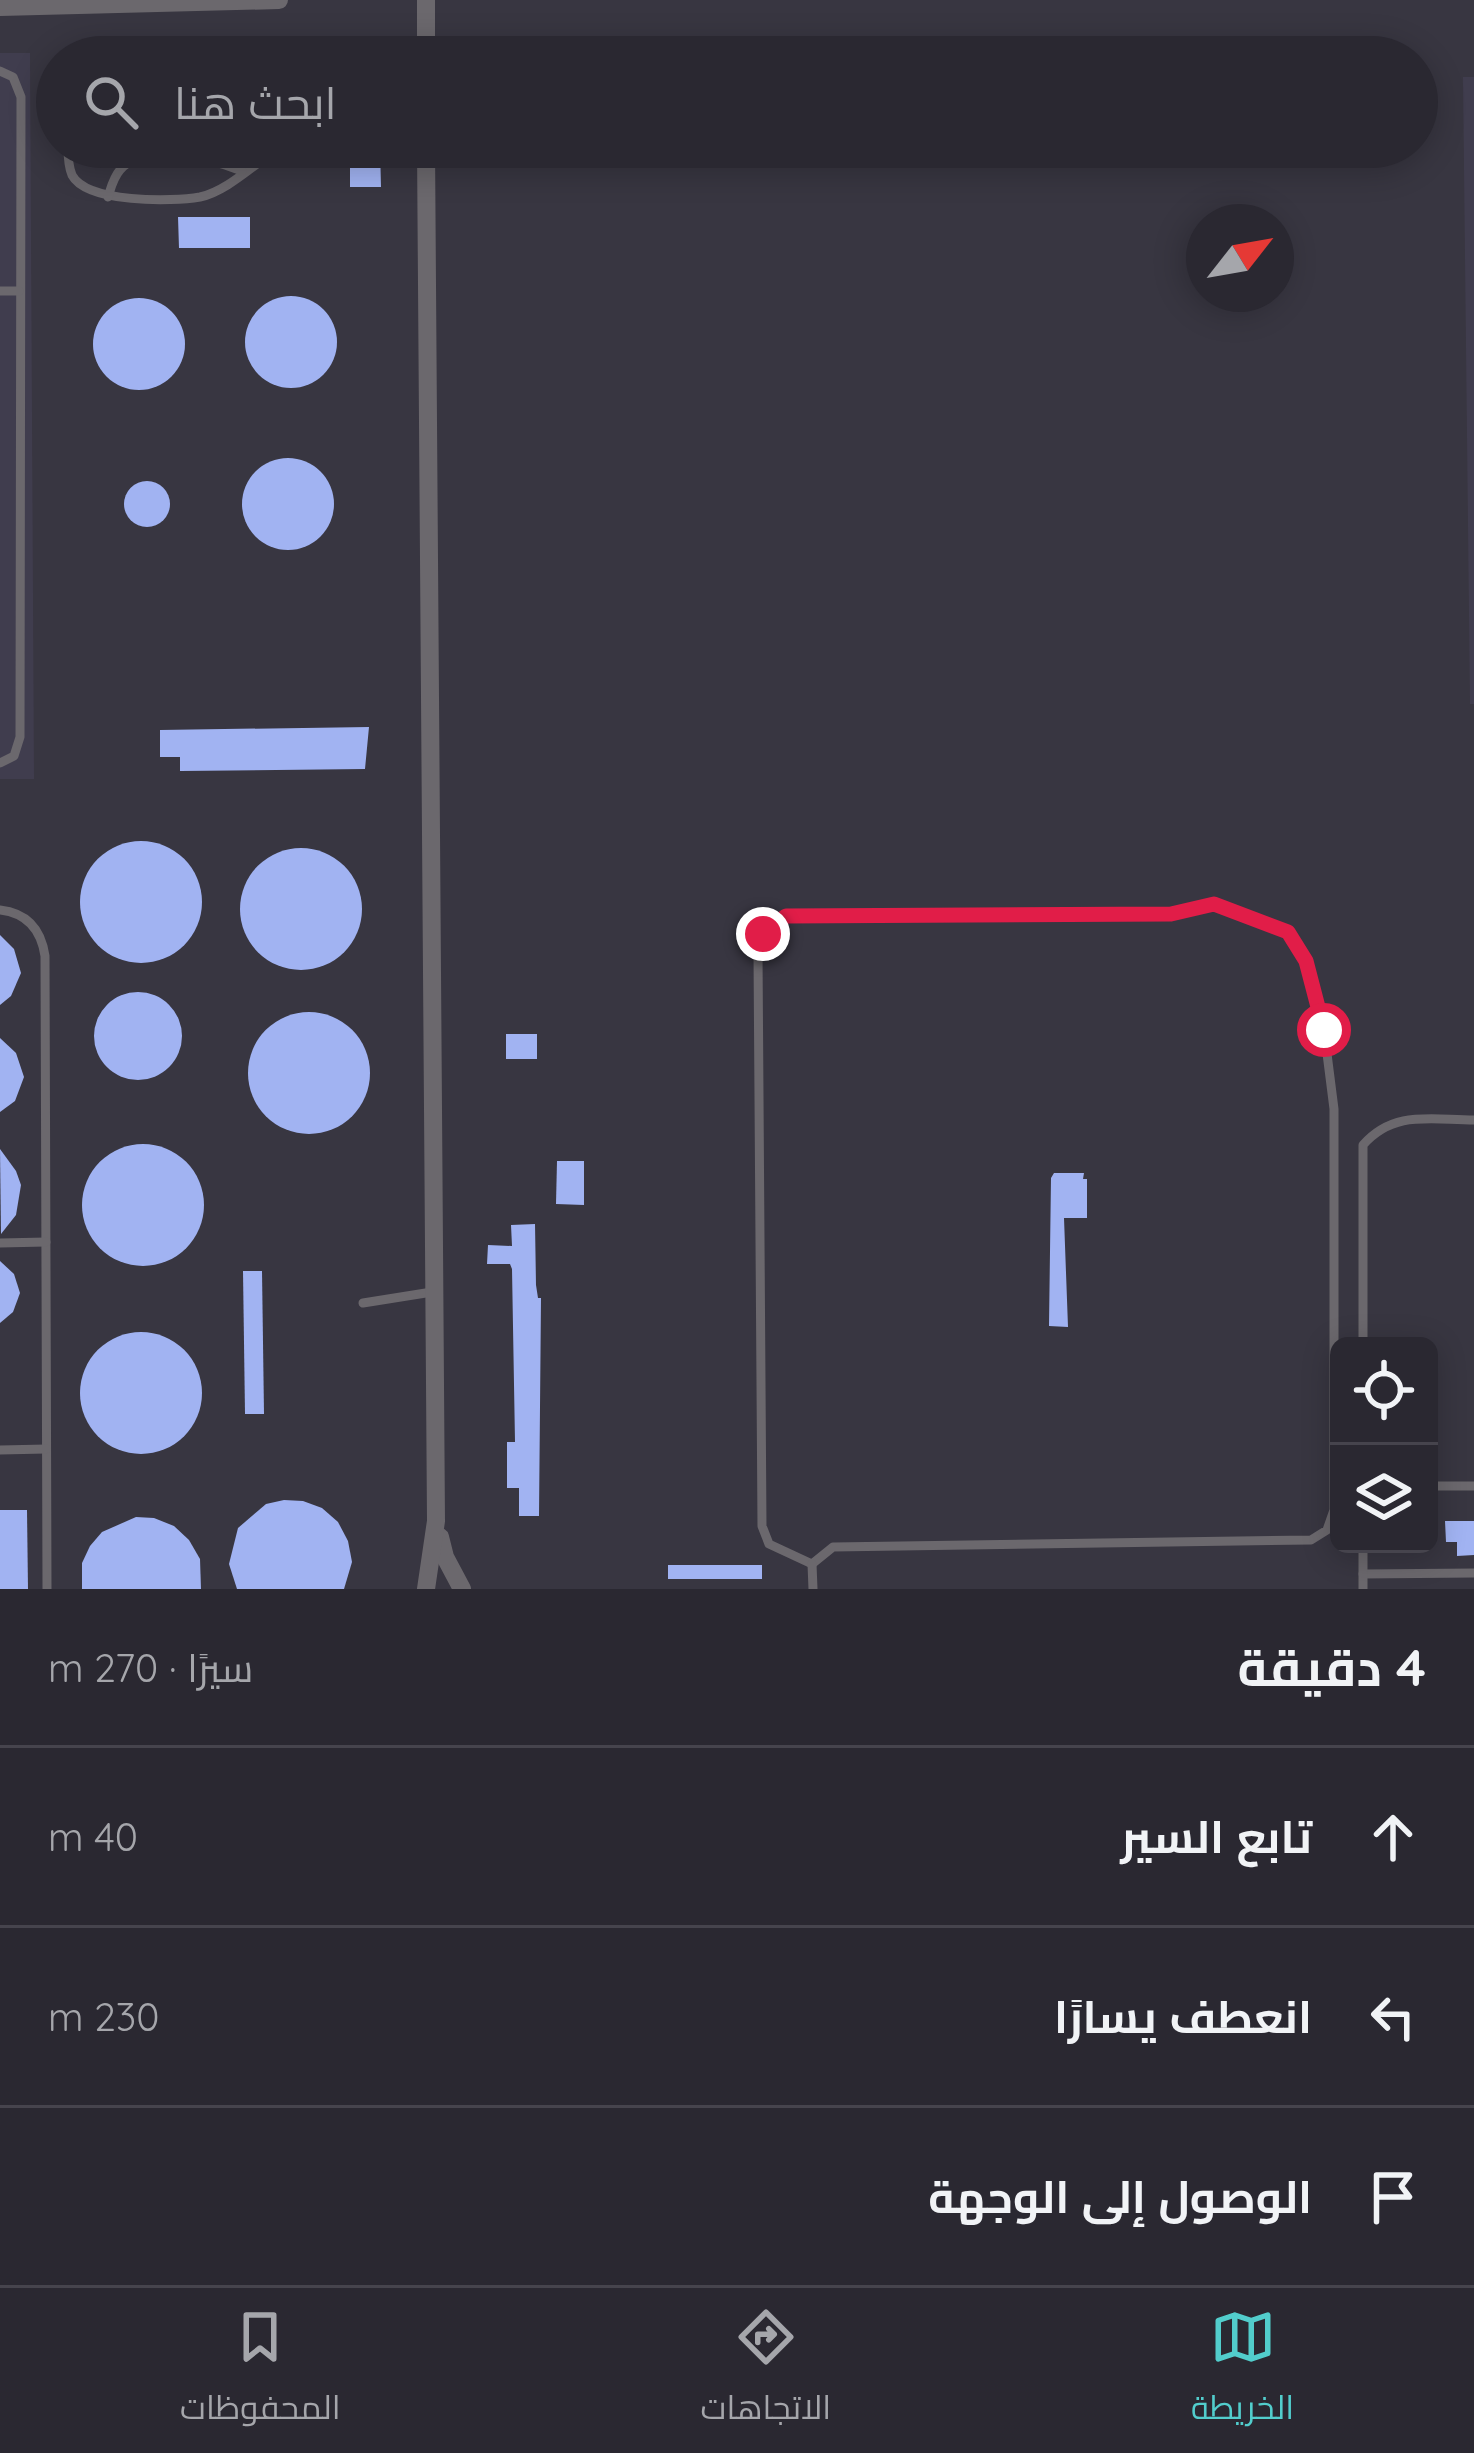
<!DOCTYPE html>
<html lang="ar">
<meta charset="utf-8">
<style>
body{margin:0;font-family:Quicksand,Cairo,sans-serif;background:#323039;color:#f1f3f6;direction:rtl}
.controls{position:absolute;right:36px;bottom:36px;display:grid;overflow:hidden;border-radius:18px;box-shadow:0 6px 30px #0003}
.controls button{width:108px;height:108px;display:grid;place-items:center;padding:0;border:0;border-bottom:3px solid #46444d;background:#2a2831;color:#f1f3f6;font:60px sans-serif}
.compass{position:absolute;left:1186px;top:204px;width:108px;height:108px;border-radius:50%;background:#2a2831;box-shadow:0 6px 30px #0003;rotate:59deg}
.stop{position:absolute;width:36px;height:36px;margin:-27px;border:9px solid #e11d48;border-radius:50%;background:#fff}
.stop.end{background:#e11d48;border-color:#fff;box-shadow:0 3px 12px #0008}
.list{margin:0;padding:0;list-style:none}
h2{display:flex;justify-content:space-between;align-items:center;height:156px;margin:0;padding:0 48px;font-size:51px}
h2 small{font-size:39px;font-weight:400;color:#a5a6ab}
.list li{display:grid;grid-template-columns:78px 1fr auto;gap:36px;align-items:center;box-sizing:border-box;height:180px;padding:0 48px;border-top:3px solid #46444d}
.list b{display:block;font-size:45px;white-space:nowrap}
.list em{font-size:39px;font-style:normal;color:#a5a6ab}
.icon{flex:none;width:66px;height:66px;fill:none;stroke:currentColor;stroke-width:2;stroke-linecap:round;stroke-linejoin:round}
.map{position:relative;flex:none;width:1474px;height:1589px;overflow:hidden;direction:ltr}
.search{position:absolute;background:#2a2831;box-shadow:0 6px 30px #0003;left:36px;right:36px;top:36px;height:132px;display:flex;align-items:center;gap:30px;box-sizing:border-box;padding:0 42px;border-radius:66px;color:#a5a6ab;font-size:45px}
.sheet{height:696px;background:#2a2831}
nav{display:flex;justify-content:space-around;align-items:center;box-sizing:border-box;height:168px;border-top:3px solid #46444d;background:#2a2831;font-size:33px;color:#a5a6ab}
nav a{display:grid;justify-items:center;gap:6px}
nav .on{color:#52cdcc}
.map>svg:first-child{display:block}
.built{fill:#403d4e}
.building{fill:#a1b3f2}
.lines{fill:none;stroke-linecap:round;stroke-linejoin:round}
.lane{stroke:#6b686d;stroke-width:9}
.street{stroke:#6b686d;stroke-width:18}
.route{stroke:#e11d48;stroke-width:15}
</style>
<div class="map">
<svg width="1474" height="1589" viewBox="0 0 1474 1589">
<rect width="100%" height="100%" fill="#383641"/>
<g class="built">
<path d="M 0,53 L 30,53 L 34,779 L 0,779 Z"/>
<path d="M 1463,77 L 1474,77 L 1474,704 L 1470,704 Z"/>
</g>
<g class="building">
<path d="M 331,147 L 380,147 L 381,187 L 350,187 L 350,166 L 331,166 Z"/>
<path d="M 178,217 L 250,217 L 250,248 L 179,248 Z"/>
<circle cx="291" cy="342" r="46"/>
<circle cx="139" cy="344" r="46"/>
<circle cx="288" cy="504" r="46"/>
<circle cx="147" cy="504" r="23"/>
<path d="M 369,727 L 365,769 L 180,771 L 180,757 L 160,757 L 160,730 Z"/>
<circle cx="141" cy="902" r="61"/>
<circle cx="301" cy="909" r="61"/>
<path d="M 0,935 L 14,949 L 21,973 L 11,996 L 0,1005 Z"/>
<circle cx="138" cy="1036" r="44"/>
<circle cx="309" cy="1073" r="61"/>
<rect x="506" y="1034" width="31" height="25"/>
<path d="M 0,1038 L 16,1053 L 24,1077 L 15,1101 L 0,1112 Z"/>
<circle cx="143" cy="1205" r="61"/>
<path d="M 0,1149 L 16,1171 L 21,1185 L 16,1215 L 1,1234 Z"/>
<path d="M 557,1161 L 584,1161 L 584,1205 L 556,1204 Z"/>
<path d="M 1054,1173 L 1084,1173 L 1083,1179 L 1087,1179 L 1087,1218 L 1064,1218 L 1068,1327 L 1049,1326 L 1051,1178 Z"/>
<path d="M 535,1224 L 536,1285 L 538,1298 L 541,1298 L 539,1516 L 519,1516 L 519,1488 L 507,1488 L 507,1442 L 515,1442 L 512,1269 L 510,1264 L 487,1264 L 488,1245 L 512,1246 L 511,1225 Z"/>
<path d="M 0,1261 L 14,1274 L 20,1293 L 13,1312 L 0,1323 Z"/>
<path d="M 243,1271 L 262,1271 L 264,1414 L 245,1414 Z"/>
<circle cx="141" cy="1393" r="61"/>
<path d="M 284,1500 L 303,1501 L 322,1508 L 338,1522 L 348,1541 L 352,1562 L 344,1589 L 237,1589 L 229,1564 L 238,1528 L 266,1504 Z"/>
<path d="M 0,1510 L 27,1510 L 28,1589 L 0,1589 Z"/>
<path d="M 136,1517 L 154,1518 L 174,1526 L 189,1540 L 200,1559 L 201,1589 L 82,1589 L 82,1563 L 90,1546 L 102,1532 Z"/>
<path d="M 1445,1521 L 1474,1521 L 1474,1555 L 1457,1556 L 1457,1542 L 1446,1542 Z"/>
<rect x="668" y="1565" width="94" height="14"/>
</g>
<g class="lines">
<g class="lane">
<path d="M 0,71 L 13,77 L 21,97 L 20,737 L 14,756 L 0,763"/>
<path d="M 68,147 C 68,155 69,168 72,175 C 87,203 172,202 200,197 C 228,191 256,162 281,147"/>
<path d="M 108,197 C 111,188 113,178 120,170 C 146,141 211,159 242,171"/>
<path d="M 0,291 L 19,291"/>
<path d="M 1214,904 L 1288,932 L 1306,961 L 1324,1030 L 1334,1109 L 1334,1510 L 1327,1530 L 1311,1540 L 833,1547 L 812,1564 L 769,1544 L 762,1526 L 758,954 L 763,934 L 786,916 L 1171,913 Z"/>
<path d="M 0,910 C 27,913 41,929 45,956 L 47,1589"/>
<path d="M 0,1243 L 46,1242"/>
<path d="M 363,1303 L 432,1292"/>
<path d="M 1363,1346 L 1363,1145 C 1394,1110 1430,1120 1474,1120"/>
<path d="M 0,1450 L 46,1449"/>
<path d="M 1429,1486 L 1474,1486"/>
<path d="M 812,1564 L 813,1589"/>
<path d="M 1363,1574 L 1474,1573"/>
<path d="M 1363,1589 L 1363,1544"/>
</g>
<g class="street">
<path d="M 426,0 L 426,57"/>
<path d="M 0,7 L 279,0"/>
<path d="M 440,1537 L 445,1557 L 462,1589"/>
<path d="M 426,1589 L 436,1521 L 426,147"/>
</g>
</g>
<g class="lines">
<path class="route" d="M 763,934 L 786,916 L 1171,914 L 1214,904 L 1288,932 L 1306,961 L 1324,1030"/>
</g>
</svg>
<div class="controls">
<button><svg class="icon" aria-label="locate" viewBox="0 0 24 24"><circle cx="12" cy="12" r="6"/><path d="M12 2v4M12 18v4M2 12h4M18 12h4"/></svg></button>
<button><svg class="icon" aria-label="layers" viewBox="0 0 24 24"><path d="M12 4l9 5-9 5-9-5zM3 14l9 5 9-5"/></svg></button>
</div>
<svg class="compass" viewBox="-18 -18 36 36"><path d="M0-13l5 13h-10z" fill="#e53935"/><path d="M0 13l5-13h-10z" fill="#a5a6ab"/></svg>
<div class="stop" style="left:1324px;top:1030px"></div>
<div class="stop end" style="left:763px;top:934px"></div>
<div class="search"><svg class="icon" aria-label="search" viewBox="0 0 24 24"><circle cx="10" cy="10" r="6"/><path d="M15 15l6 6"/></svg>ابحث هنا</div>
</div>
<section class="sheet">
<h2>4 دقيقة<small>سيرًا · 270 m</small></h2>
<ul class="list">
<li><svg class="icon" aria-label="ahead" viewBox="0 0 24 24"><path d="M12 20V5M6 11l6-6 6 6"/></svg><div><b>تابع السير</b></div><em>40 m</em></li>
<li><svg class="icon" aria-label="left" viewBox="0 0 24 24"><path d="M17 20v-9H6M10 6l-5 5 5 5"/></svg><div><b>انعطف يسارًا</b></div><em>230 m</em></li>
<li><svg class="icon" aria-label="arrive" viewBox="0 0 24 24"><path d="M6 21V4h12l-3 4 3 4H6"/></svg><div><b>الوصول إلى الوجهة</b></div></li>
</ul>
</section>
<nav>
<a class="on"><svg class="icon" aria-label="map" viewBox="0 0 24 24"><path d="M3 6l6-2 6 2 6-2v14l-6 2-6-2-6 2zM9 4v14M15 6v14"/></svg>الخريطة</a>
<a><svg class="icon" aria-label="directions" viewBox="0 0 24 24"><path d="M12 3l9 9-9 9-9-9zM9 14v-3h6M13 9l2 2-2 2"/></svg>الاتجاهات</a>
<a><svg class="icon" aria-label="saved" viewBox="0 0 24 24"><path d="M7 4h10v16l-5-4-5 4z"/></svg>المحفوظات</a>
</nav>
